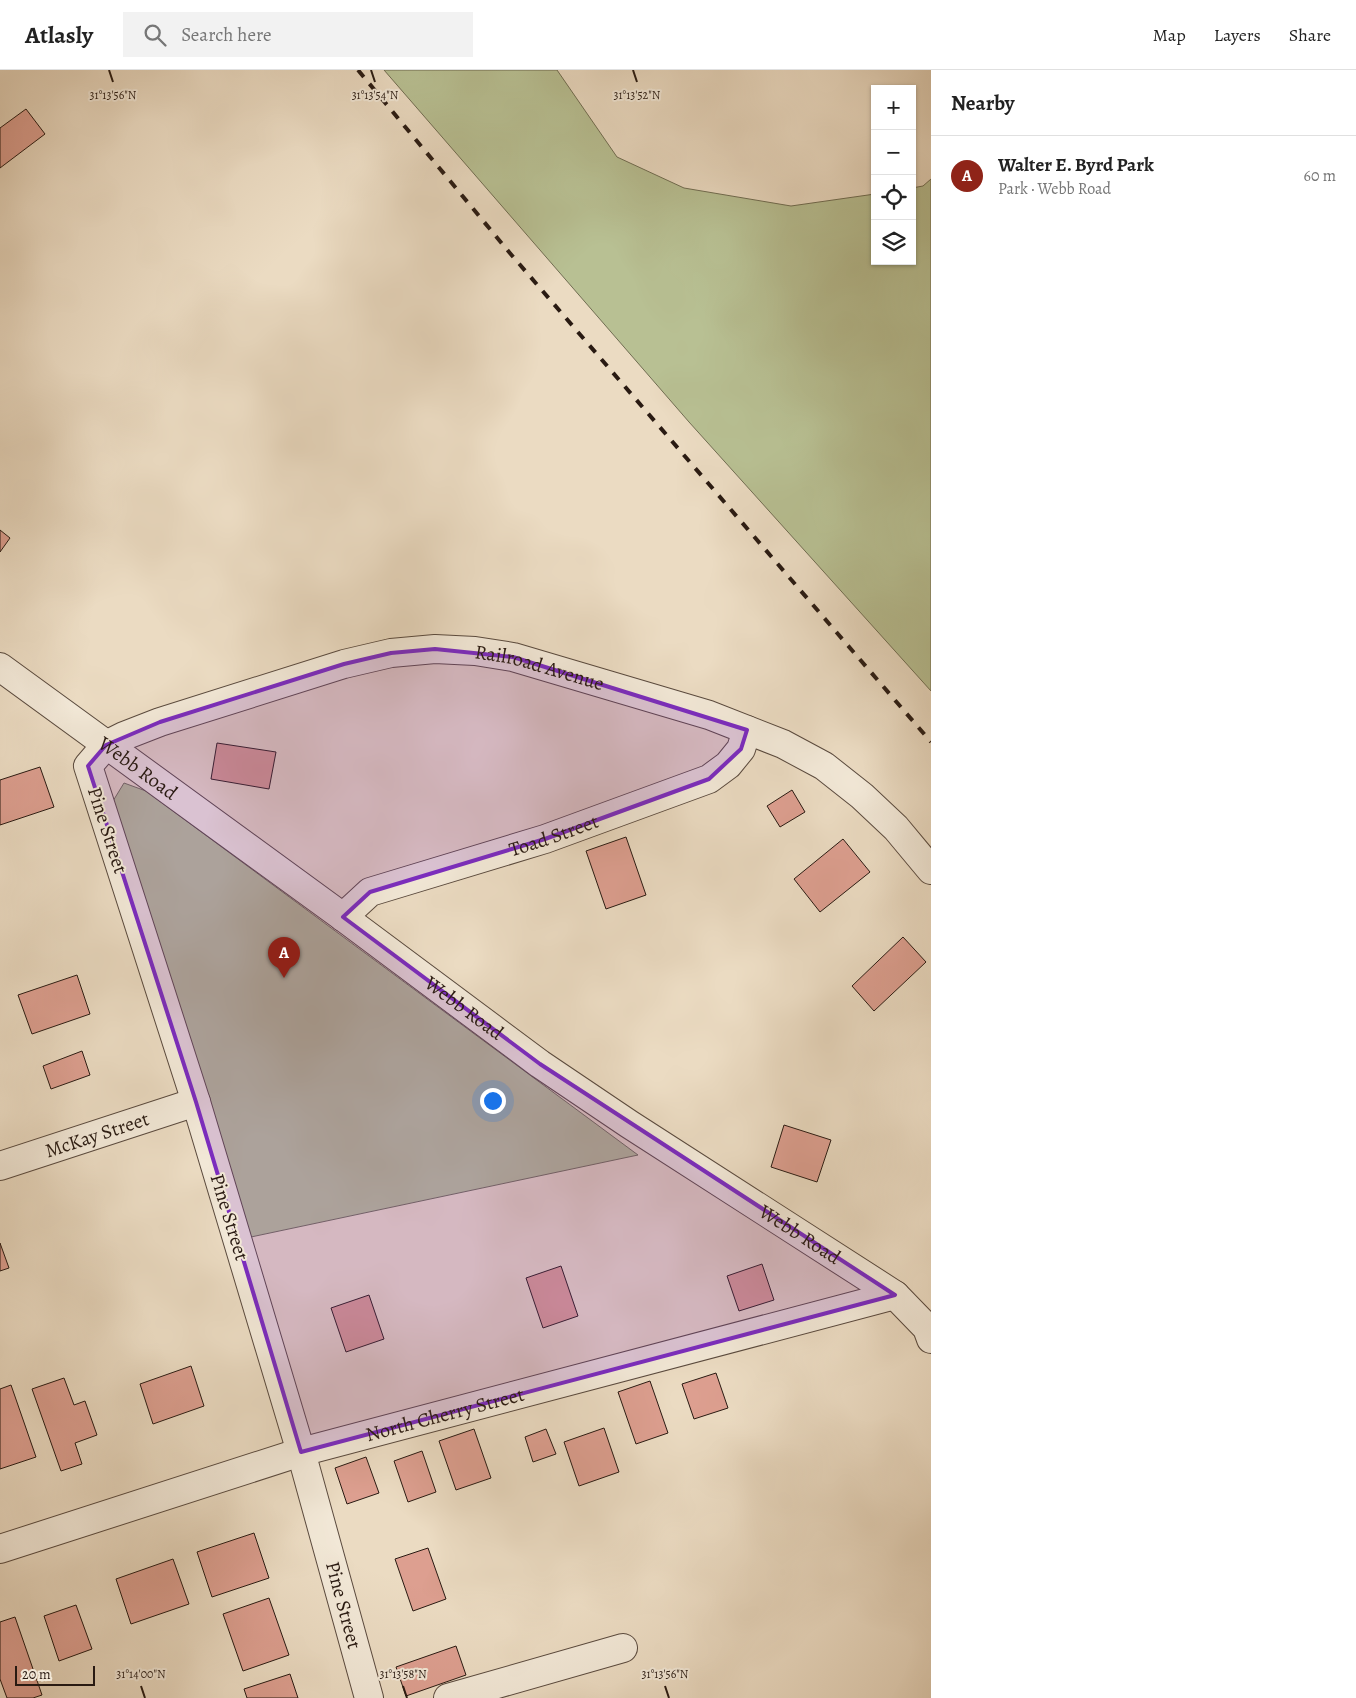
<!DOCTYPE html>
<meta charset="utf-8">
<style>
body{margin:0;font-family:Alegreya,serif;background:#f2f2f2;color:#222}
.controls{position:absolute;right:15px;top:15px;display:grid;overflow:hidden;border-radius:0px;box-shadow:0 1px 4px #0004}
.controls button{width:45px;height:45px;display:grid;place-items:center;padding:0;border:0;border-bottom:1px solid #e0e0e0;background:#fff;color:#222;font:25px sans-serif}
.scale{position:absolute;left:15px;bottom:12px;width:80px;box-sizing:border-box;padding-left:5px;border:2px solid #291a12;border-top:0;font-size:14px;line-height:18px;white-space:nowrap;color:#291a12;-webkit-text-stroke:4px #f2e8d7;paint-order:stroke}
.you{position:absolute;left:492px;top:1030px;width:18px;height:18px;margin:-12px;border:4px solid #fff;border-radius:50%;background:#1a73e8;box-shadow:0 0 0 8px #1a73e833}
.badge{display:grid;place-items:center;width:32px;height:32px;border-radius:50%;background:#8f2418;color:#fff;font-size:16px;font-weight:700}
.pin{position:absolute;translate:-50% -41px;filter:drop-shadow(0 1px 2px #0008)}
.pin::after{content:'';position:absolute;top:26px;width:18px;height:15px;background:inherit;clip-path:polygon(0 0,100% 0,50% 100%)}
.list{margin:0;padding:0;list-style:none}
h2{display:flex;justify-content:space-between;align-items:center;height:65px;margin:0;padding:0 20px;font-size:21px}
h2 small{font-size:16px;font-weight:400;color:#767676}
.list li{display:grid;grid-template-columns:32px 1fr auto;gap:15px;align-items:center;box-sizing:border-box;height:80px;padding:0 20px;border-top:1px solid #e0e0e0}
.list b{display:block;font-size:19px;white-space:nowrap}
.list p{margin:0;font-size:16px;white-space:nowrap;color:#767676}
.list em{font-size:16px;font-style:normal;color:#767676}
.icon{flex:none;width:28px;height:28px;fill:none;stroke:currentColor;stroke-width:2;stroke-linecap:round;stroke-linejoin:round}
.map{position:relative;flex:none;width:931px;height:1628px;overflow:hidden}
header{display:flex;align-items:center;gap:30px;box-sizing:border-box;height:70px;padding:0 25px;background:#fff;border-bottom:1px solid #e0e0e0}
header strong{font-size:24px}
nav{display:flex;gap:28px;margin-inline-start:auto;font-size:18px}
.search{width:350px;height:45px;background:#f2f2f2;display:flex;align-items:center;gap:12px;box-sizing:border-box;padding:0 18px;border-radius:0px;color:#767676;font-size:19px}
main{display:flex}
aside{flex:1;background:#fff}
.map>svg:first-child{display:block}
.green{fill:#b8c093;stroke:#706d52}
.building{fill:#dd9f90;stroke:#291a12}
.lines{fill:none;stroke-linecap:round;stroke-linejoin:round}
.street-casing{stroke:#5a4a3e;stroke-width:30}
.street{stroke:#f2e8d7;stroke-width:28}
.rail{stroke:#291a12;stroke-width:4;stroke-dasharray:9 9;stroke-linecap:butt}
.marked{fill:#7b2cbf;fill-opacity:0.2;stroke:#7b2cbf;stroke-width:4;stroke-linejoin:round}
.ticks{fill:none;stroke:#291a12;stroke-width:2}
.labels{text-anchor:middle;stroke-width:4;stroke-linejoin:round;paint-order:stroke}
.street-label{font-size:20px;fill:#291a12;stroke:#f2e8d7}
.ticks-label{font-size:12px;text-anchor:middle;fill:#291a12;stroke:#f2e8d7;stroke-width:4;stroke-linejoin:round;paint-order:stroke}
</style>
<header>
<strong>Atlasly</strong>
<div class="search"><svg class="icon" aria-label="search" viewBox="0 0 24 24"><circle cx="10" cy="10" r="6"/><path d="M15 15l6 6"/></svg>Search here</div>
<nav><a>Map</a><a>Layers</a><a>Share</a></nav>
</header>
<main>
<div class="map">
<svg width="931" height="1628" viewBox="0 0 931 1628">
<rect width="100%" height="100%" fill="#ebdbc2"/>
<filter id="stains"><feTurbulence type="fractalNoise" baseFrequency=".004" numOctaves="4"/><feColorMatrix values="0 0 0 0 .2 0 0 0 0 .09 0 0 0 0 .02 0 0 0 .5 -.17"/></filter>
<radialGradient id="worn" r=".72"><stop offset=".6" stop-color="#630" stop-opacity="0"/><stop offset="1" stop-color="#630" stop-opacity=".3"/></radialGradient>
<g class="green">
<path d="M 384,0 L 557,0 L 617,87 L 684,118 L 791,136 L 875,124 L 875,191 L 912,191 L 912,118 L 923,116 L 931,109 L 931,621 L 689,352 Z"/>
<path d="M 124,713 L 146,721 L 638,1085 L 251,1167 L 113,731 Z"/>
</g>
<g class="building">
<path d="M 26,39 L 45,64 L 0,98 L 0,58 Z"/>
<path d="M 0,460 L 10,468 L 0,482 Z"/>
<path d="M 217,673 L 276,682 L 269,719 L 211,709 Z"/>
<path d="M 40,697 L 54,737 L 0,755 L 0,710 Z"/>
<path d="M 792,720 L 805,742 L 780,757 L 767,736 Z"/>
<path d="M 626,767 L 646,825 L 606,839 L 586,781 Z"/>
<path d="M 843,769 L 870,802 L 820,842 L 794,809 Z"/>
<path d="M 903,867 L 926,892 L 874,941 L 852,916 Z"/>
<path d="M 77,905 L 90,944 L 32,964 L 18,925 Z"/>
<path d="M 82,981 L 90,1005 L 51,1019 L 43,996 Z"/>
<path d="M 784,1055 L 831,1070 L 817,1112 L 771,1097 Z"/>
<path d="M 0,1173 L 9,1198 L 0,1201 Z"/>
<path d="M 762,1194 L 774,1230 L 739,1241 L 727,1206 Z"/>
<path d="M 561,1196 L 578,1246 L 543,1258 L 526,1208 Z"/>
<path d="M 369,1225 L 384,1269 L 346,1282 L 331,1238 Z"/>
<path d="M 191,1296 L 204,1336 L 153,1354 L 140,1314 Z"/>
<path d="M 716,1303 L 728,1338 L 694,1349 L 682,1314 Z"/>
<path d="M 64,1308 L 74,1335 L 85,1331 L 97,1365 L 75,1373 L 82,1394 L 61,1401 L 32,1319 Z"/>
<path d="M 650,1311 L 668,1363 L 636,1374 L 618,1322 Z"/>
<path d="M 11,1315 L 36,1387 L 0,1399 L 0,1319 Z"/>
<path d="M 604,1358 L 619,1402 L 579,1416 L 564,1372 Z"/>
<path d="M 474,1359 L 491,1408 L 456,1420 L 439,1371 Z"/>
<path d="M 546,1359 L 556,1384 L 533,1392 L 525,1367 Z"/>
<path d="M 422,1381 L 436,1422 L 408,1432 L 394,1391 Z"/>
<path d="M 366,1387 L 379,1423 L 347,1434 L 335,1398 Z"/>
<path d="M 254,1463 L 269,1508 L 212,1527 L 197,1482 Z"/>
<path d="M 428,1478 L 446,1529 L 413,1541 L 395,1489 Z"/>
<path d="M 173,1489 L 189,1534 L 131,1554 L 116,1509 Z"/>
<path d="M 269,1528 L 289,1585 L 243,1601 L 223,1544 Z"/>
<path d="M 76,1535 L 92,1579 L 59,1591 L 44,1546 Z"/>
<path d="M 15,1547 L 42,1625 L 33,1628 L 7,1628 L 0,1609 L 0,1552 Z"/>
<path d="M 456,1576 L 466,1605 L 406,1626 L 396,1597 Z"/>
<path d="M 290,1604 L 298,1628 L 247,1628 L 244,1619 Z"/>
</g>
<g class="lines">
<g class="street-casing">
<g id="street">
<path id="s1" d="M 0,597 L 343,847 L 540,994 L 629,1054 L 895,1225 L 927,1258 L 931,1269"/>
<path id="s2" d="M 343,847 L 370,822 L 545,769 L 709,709 L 728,695 L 741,679 L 747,660"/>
<path id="s3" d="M 0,1096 L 196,1032"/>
<path id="s4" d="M 0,1479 L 301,1382 L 895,1225"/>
<path id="s5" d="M 369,1628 L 301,1382 L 196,1032 L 88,696 L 106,675 L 124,666 L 160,652 L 344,594 L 391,583 L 435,579 L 475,581 L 513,587 L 709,645 L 783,674 L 824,696 L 862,726 L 896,758 L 931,800"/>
<path d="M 448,1628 L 623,1578"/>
</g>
</g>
<use href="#street" class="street"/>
<path class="rail" d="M 358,0 L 509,182 L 931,672"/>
</g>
<path class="marked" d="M 435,579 L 513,587 L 747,660 L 741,679 L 709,709 L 545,769 L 370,822 L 343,847 L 540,994 L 895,1225 L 301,1382 L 196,1032 L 88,696 L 106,675 L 160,652 L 344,594 L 391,583 Z"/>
<path class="ticks" d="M 109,0 L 113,12M 371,0 L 375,12M 633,0 L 637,12M 141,1616 L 145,1628M 403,1616 L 407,1628M 665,1616 L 669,1628"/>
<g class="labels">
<g class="street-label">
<text dy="7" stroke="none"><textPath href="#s5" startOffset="1452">Railroad Avenue</textPath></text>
<text dy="7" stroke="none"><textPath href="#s1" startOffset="171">Webb Road</textPath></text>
<text transform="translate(108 760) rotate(72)" y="7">Pine Street</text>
<text dy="7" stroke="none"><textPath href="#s2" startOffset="229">Toad Street</textPath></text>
<text dy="7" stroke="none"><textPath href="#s1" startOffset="576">Webb Road</textPath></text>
<text dy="7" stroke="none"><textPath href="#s3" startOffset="102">McKay Street</textPath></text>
<text transform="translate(230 1147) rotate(73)" y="7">Pine Street</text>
<text dy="7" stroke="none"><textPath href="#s1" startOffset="981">Webb Road</textPath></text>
<text dy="7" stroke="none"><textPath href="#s4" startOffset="465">North Cherry Street</textPath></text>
<text transform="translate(344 1535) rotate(75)" y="7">Pine Street</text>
</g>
</g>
<g class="ticks-label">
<text x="113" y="29">31°13'56"N</text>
<text x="375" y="29">31°13'54"N</text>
<text x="637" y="29">31°13'52"N</text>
<text x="141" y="1608">31°14'00"N</text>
<text x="403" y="1608">31°13'58"N</text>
<text x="665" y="1608">31°13'56"N</text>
</g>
<rect width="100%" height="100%" filter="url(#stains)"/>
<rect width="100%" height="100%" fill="url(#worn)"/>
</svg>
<div class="controls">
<button>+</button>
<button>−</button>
<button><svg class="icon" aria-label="locate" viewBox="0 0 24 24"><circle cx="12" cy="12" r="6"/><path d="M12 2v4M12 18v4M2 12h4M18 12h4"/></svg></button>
<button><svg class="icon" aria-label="layers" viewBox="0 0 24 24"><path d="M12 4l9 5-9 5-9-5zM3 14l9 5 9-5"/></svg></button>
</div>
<div class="scale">20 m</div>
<div class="you"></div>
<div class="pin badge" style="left:284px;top:908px">A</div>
</div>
<aside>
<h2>Nearby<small></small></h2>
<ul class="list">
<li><span class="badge">A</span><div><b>Walter E. Byrd Park</b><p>Park · Webb Road</p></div><em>60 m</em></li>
</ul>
</aside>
</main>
